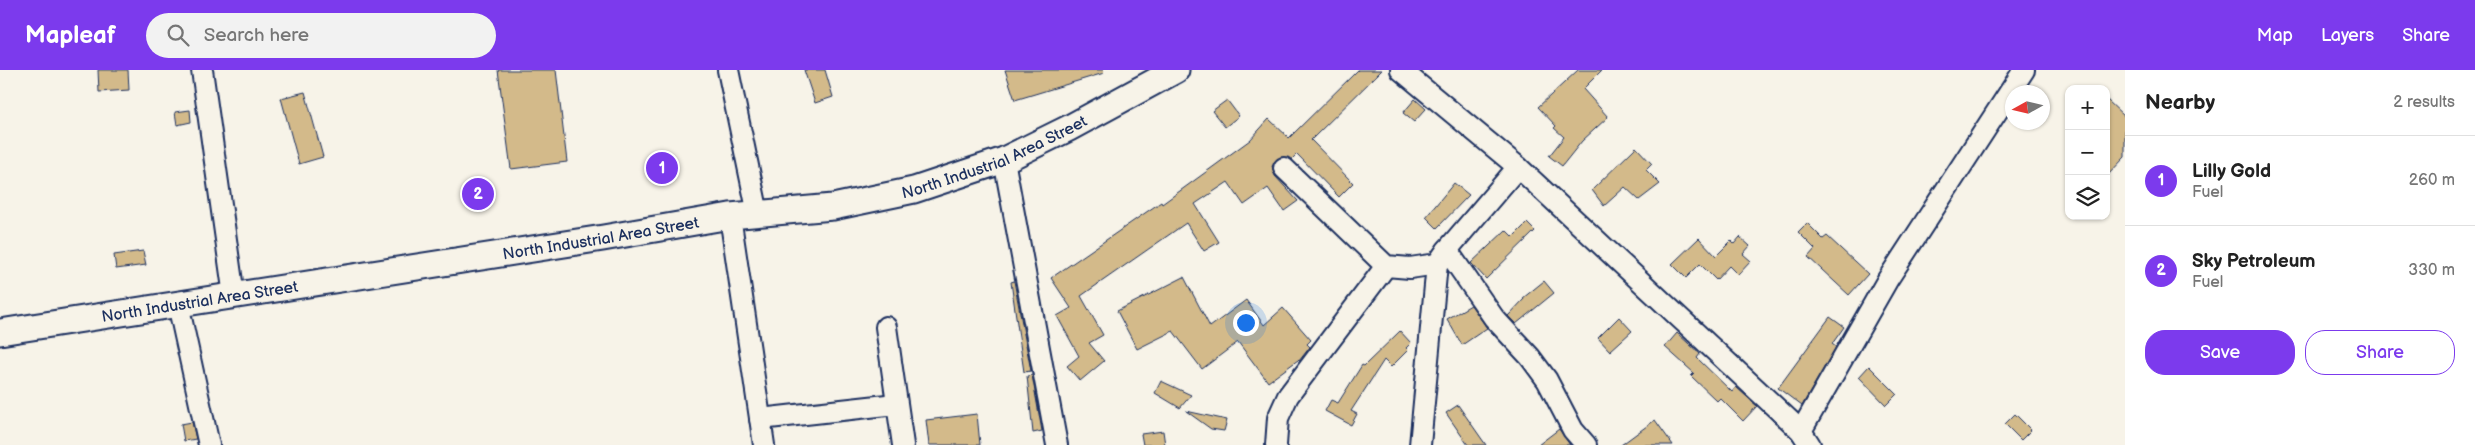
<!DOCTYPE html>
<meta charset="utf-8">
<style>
body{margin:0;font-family:"Balsamiq Sans",sans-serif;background:#f2f2f2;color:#222}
.controls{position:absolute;right:15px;top:15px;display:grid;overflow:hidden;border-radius:10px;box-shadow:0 1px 4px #0004}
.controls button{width:45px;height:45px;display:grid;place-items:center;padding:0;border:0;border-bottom:1px solid #e0e0e0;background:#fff;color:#222;font:25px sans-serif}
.compass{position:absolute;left:2005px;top:15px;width:45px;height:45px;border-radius:50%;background:#fff;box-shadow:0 1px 4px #0004;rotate:262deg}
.you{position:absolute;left:1245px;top:252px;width:18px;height:18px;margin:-12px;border:4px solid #fff;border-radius:50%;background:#1a73e8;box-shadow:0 0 0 8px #1a73e833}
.badge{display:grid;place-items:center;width:32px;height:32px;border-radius:50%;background:#7c3aed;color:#fff;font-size:16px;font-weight:700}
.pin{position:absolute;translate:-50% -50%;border:2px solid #fff;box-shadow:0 1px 5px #0006}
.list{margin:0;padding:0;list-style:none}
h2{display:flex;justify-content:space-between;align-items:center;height:65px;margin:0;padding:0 20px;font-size:21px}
h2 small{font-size:16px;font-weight:400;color:#767676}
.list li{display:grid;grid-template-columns:32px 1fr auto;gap:15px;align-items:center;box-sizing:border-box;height:90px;padding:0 20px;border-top:1px solid #e0e0e0}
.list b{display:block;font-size:19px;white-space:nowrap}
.list p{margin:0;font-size:16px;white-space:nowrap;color:#767676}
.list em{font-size:16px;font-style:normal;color:#767676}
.actions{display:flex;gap:10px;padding:15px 20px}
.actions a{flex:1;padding:11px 0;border:1px solid #7c3aed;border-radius:20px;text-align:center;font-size:18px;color:#7c3aed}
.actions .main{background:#7c3aed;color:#fff}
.icon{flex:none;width:28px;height:28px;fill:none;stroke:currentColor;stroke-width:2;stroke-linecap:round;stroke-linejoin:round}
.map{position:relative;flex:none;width:2125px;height:375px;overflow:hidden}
header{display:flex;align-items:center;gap:30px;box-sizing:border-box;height:70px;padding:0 25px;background:#7c3aed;color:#fff}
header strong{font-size:24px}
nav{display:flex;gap:28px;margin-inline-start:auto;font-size:18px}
.search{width:350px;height:45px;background:#f2f2f2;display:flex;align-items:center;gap:12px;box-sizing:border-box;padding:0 18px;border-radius:28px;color:#767676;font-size:19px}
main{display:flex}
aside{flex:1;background:#fff}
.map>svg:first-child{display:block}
.building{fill:#d3ba8a;stroke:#1b2f5e}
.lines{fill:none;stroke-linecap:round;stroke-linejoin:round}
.minor-casing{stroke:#1b2f5e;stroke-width:24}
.major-casing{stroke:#1b2f5e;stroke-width:29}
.minor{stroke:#f7f3e8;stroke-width:20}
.major{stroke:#f7f3e8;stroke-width:25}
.labels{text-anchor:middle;stroke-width:4;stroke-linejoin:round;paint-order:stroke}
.street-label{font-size:16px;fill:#1b2f5e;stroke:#f7f3e8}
</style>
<header>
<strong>Mapleaf</strong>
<div class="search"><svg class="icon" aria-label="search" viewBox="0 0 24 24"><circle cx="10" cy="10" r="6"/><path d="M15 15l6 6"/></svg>Search here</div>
<nav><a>Map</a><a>Layers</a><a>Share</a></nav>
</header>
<main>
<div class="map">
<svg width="2125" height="375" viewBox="0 0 2125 375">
<rect width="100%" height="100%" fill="#f7f3e8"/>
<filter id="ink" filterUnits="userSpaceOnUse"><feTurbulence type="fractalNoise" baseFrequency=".02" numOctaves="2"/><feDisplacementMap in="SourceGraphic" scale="10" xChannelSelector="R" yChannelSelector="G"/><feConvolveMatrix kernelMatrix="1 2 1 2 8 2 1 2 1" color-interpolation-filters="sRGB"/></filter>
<g filter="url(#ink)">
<g class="building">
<path d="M 98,0 L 128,0 L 129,20 L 99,22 Z"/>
<path d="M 498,0 L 556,0 L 567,92 L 511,99 Z"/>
<path d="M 804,0 L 825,0 L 833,27 L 815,33 Z"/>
<path d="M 1005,0 L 1103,0 L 1104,3 L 1015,30 Z"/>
<path d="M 1358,0 L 1382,0 L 1311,70 L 1353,113 L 1339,127 L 1297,84 L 1292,89 L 1280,87 L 1272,96 L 1275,106 L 1298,131 L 1284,141 L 1268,118 L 1244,135 L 1228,112 L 1195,134 L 1219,172 L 1204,181 L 1186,153 L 1081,226 L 1103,265 L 1089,273 L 1104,291 L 1080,311 L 1067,296 L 1079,286 L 1057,246 L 1071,238 L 1051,208 L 1161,132 L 1162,134 L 1250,70 L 1269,49 L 1289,68 Z"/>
<path d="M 1578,0 L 1602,0 L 1583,19 L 1608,47 L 1582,71 L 1562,96 L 1549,86 L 1564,67 L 1554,58 L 1556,56 L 1538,37 Z"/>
<path d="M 305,22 L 323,87 L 299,94 L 281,28 Z"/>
<path d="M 1415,29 L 1426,39 L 1414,52 L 1403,43 Z"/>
<path d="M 2106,29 L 2125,47 L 2125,87 L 2106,107 Z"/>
<path d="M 1227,30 L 1239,46 L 1225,57 L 1212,41 Z"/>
<path d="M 190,40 L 191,52 L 177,55 L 175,42 Z"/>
<path d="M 1636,77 L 1652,94 L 1646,100 L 1660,114 L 1639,130 L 1625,117 L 1604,136 L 1592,120 Z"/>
<path d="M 1454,113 L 1469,125 L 1437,158 L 1426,147 Z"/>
<path d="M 1527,153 L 1535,161 L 1486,209 L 1471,193 L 1506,160 L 1513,167 Z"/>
<path d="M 1807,153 L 1823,169 L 1827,166 L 1868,204 L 1849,225 L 1808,187 L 1815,179 L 1798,162 Z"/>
<path d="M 1740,167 L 1750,176 L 1743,184 L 1751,191 L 1738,205 L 1729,196 L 1716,210 L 1700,194 L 1686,208 L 1672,194 L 1699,168 L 1716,186 L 1731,171 L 1734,174 Z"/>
<path d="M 143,181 L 146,195 L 116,199 L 114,185 Z"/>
<path d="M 1184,207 L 1210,257 L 1246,230 L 1264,255 L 1283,238 L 1311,270 L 1307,274 L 1310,277 L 1299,291 L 1298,290 L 1268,312 L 1238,272 L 1202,299 L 1173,261 L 1137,279 L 1117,241 Z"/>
<path d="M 1014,211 L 1031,301 L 1024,302 L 1011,212 Z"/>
<path d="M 1544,211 L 1554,223 L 1516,254 L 1508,246 L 1524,229 L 1523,228 Z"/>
<path d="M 1471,235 L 1487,258 L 1462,275 L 1447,249 Z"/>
<path d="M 1619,247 L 1632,261 L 1610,281 L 1598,268 Z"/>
<path d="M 1830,247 L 1844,257 L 1832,274 L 1836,277 L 1802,336 L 1778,318 Z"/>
<path d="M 1400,261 L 1411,273 L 1406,278 L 1408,280 L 1391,297 L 1384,290 L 1351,341 L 1357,344 L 1351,355 L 1325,341 L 1331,330 L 1338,333 L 1362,295 L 1364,296 Z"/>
<path d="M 1677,263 L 1700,284 L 1697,288 L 1732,322 L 1736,317 L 1757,336 L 1743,351 L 1720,328 L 1717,331 L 1691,306 L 1694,303 L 1665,277 Z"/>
<path d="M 1869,296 L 1897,324 L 1886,335 L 1859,307 Z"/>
<path d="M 1032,305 L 1042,361 L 1033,363 L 1027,306 Z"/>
<path d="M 1161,311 L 1191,325 L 1180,338 L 1155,323 Z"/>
<path d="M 1458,335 L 1486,375 L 1468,375 L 1446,343 Z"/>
<path d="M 1186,341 L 1227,350 L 1224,361 L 1211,359 Z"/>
<path d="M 977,344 L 980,375 L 929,375 L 926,350 Z"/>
<path d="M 2015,344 L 2031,360 L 2021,370 L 2005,354 Z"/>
<path d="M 1655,350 L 1673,375 L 1621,375 Z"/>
<path d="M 192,352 L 196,369 L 184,371 L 181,354 Z"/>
<path d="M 1559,359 L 1570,375 L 1538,375 Z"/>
<path d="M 1163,361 L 1165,375 L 1143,375 L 1141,364 Z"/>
</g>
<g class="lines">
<g class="minor-casing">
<g id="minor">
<path d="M 202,0 L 234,226"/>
<path d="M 728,0 L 758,144"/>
<path d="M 1401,0 L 1518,97 L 1801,361 L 1810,375"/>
<path d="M 1004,90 L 1057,375"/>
<path d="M 1284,98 L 1386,196 L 1410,198 L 1437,194 L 1447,180 L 1518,97"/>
<path d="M 730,146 L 764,375"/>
<path d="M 1447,180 L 1494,248 L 1530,287 L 1547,310 L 1573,360 L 1586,375"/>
<path d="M 178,234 L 209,375"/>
<path d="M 886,257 L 903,375"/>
<path d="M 760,349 L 896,334"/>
<path d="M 1801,361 L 1888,209 L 2024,0"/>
<path d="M 1276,375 L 1278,348 L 1288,326 L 1386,196"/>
<path d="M 1420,375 L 1437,194"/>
</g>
</g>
<g class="major-casing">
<g id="major">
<path id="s1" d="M 0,262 L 603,168 L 730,146 L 833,137 L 914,120 L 1004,90 L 1069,58 L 1176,0"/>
</g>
</g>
<use href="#minor" class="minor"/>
<use href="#major" class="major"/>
</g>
</g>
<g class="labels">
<g class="street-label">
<text dy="6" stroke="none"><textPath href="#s1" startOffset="1012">North Industrial Area Street</textPath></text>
<text dy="6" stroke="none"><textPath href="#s1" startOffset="608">North Industrial Area Street</textPath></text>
<text dy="6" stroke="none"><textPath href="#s1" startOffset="202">North Industrial Area Street</textPath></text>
</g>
</g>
</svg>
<div class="controls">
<button>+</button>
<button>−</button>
<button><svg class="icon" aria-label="layers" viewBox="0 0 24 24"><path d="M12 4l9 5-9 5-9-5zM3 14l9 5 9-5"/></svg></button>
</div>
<svg class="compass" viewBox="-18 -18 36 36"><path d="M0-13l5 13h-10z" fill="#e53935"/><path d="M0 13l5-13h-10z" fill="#767676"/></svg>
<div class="you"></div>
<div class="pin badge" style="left:662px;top:98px">1</div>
<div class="pin badge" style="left:478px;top:124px">2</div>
</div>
<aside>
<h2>Nearby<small>2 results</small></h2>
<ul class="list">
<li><span class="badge">1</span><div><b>Lilly Gold</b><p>Fuel</p></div><em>260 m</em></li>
<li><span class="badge">2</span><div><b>Sky Petroleum</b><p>Fuel</p></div><em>330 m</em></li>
</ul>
<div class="actions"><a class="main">Save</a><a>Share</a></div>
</aside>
</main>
